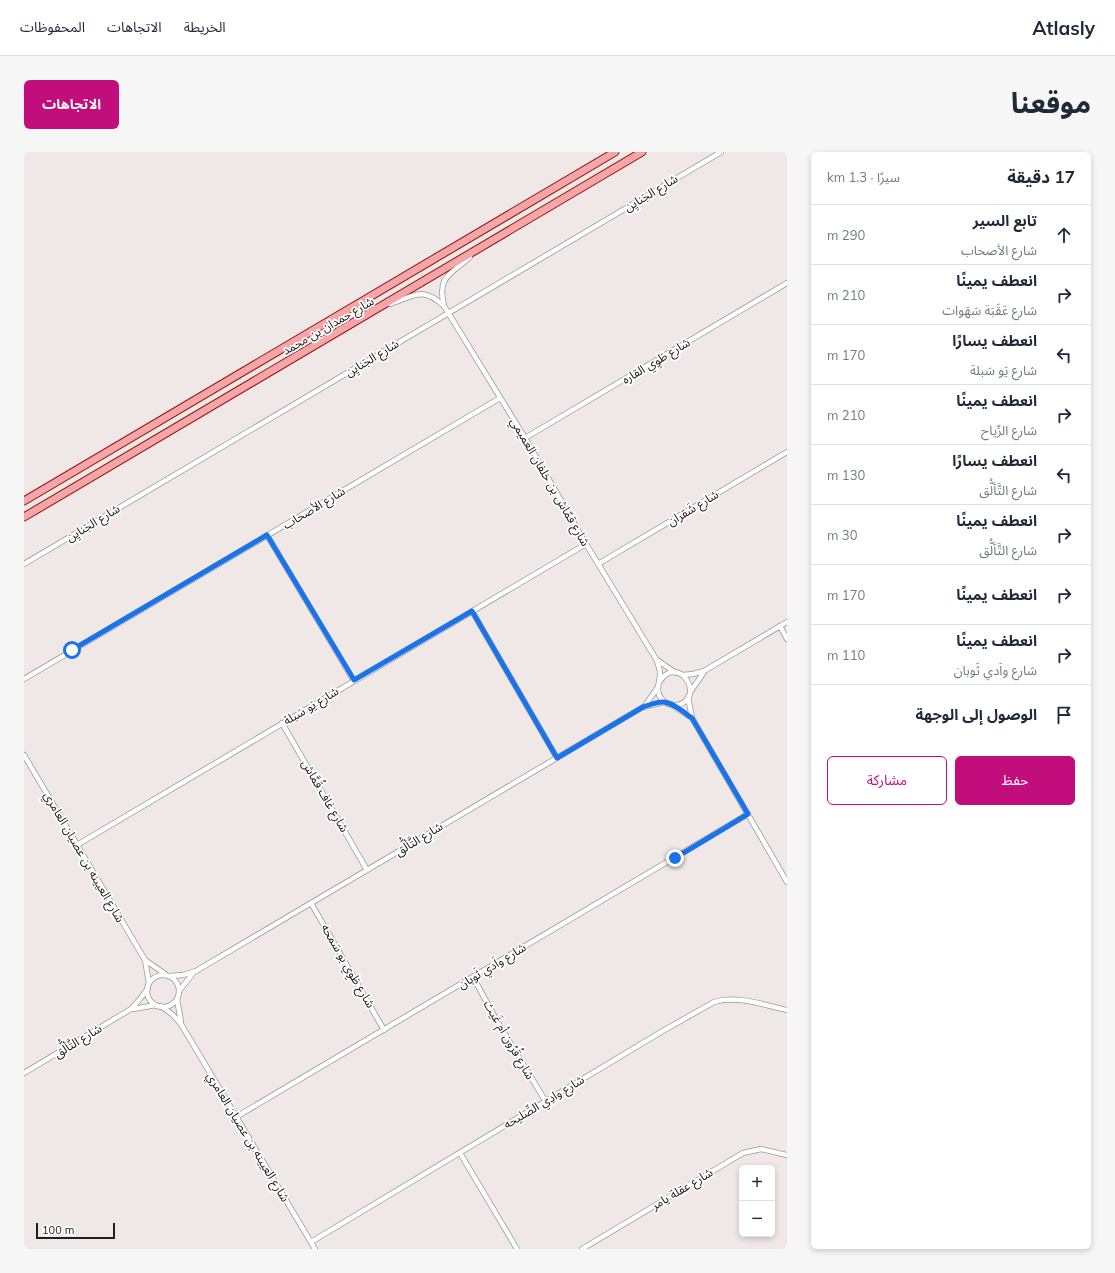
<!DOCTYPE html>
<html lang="ar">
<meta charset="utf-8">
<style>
body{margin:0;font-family:Mulish,"Noto Sans Arabic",sans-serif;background:#f6f6f7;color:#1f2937;direction:rtl}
.controls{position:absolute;right:12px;bottom:12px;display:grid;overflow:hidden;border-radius:6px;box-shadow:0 2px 6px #0003}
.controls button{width:36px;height:36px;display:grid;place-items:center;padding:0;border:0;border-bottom:1px solid #e0e1e3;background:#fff;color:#1f2937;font:20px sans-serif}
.scale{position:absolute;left:12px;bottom:10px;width:79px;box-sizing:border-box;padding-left:4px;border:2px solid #202020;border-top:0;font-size:11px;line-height:14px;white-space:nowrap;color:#202020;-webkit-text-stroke:3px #fff;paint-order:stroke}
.stop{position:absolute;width:12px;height:12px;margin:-9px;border:3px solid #1a73e8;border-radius:50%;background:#fff}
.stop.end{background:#1a73e8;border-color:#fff;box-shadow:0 1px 4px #0008}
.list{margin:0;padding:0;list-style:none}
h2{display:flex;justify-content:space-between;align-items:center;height:52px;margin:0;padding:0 16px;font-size:17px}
h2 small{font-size:13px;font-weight:400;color:#747a83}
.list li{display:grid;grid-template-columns:26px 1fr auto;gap:12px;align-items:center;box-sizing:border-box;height:60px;padding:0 16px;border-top:1px solid #e0e1e3}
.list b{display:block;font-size:15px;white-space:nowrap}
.list p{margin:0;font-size:13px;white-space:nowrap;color:#747a83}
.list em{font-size:13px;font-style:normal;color:#747a83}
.actions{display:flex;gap:8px;padding:12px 16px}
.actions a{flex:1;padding:9px 0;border:1px solid #c20d7c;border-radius:6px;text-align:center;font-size:14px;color:#c20d7c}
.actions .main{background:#c20d7c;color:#fff}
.icon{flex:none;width:22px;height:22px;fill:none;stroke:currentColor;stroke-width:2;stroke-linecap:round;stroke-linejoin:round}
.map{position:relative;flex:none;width:763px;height:1097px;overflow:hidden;direction:ltr;border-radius:6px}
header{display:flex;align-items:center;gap:24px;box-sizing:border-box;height:56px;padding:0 20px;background:#fff;border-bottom:1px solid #e0e1e3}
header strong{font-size:19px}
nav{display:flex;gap:22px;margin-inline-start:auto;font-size:14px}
.intro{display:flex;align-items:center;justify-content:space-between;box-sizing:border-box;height:96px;padding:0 24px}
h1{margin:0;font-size:28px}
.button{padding:10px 18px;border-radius:6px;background:#c20d7c;color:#fff;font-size:14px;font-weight:700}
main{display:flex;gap:24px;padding:0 24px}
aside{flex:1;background:#fff;border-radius:6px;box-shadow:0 2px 6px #0003}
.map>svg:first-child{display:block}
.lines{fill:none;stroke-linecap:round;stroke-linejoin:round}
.minor-casing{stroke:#979797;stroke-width:6}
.primary-casing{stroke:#91110a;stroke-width:9}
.minor{stroke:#fff;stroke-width:4.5}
.primary{stroke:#f6a5a9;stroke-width:7}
.route{stroke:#1a73e8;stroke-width:5}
.labels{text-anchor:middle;stroke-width:3.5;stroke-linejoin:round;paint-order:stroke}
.street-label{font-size:12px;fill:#202020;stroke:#fff}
</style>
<header>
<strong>Atlasly</strong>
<nav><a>الخريطة</a><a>الاتجاهات</a><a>المحفوظات</a></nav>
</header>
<div class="intro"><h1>موقعنا</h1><a class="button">الاتجاهات</a></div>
<main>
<aside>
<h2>17 دقيقة<small>سيرًا · 1.3 km</small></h2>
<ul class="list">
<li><svg class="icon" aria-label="ahead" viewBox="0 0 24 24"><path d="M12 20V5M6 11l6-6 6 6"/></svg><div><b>تابع السير</b><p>شارع الأصحاب</p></div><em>290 m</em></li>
<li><svg class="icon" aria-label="right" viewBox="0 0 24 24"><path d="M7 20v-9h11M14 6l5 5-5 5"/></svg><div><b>انعطف يمينًا</b><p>شارع عَقَبَة سَهَوات</p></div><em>210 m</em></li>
<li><svg class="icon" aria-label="left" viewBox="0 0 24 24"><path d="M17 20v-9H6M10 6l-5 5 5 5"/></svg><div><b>انعطف يسارًا</b><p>شارع يَو سَبلة</p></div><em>170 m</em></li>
<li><svg class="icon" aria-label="right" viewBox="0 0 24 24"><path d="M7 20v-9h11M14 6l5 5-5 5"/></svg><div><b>انعطف يمينًا</b><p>شارع الرِّياح</p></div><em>210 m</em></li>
<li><svg class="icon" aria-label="left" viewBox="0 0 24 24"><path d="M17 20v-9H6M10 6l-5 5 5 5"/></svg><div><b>انعطف يسارًا</b><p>شارع التَّألُّق</p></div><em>130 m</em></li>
<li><svg class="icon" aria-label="right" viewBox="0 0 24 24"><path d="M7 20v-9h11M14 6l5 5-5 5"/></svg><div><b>انعطف يمينًا</b><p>شارع التَّألُّق</p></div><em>30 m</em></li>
<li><svg class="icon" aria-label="right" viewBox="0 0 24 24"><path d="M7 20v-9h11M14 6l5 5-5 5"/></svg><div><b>انعطف يمينًا</b></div><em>170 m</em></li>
<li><svg class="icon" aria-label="right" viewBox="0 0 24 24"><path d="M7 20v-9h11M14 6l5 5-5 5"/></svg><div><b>انعطف يمينًا</b><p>شارع واَدي ثَوبان</p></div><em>110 m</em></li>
<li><svg class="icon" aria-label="arrive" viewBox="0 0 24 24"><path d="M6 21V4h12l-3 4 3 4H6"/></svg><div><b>الوصول إلى الوجهة</b></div></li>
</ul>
<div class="actions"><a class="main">حفظ</a><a>مشاركة</a></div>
</aside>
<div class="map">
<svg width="763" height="1097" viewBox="0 0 763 1097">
<rect width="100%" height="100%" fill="#f0e7e7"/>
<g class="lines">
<g class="minor-casing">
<g id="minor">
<path d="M 446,105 C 426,123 413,124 420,154 L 501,286 L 562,392 L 632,507 C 634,512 636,516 636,522 C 636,527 634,532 634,537 C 634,547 643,554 653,553 C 683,547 655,501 636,529"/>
<path d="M 365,152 C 390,145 397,133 420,154"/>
<path d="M 501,286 L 763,131"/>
<path d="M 243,383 L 330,529"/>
<path d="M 0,412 L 697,0"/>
<path d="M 574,412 L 763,300"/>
<path d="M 448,459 L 533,606"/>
<path d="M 756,474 L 763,487"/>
<path d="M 633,508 L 652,521"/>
<path d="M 659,523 L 669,522 L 680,519 L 763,470"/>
<path d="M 0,527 L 476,246"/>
<path d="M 667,539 L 680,520"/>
<path d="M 664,545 L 668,566 L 763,730"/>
<path d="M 648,553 L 668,566"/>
<path d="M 620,555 L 634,535"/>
<path d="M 258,571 L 343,718"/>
<path d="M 0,603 L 121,808 L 125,831"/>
<path d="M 53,693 L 562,392"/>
<path d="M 287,751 L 360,878"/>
<path d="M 121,808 L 141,822"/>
<circle cx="139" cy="839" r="16"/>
<path d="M 146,824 L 159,823 L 172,819 L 619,555 L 640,550"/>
<path d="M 449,825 L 473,869 L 522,950"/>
<path d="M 155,839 L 170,820"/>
<path d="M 153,847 L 157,870"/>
<path d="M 137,854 L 148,862 L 157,872 L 291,1097"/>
<path d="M 109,857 L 132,853"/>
<path d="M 0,921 L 107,857 L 116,847 L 124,836"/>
<path d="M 212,965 L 724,662"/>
<path d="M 436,1001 L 493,1097"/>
<path d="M 287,1090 L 637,880 L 690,850 C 713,843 740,853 763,858"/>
<path d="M 558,1097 L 719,1001 L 737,997 L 763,1003"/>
</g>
</g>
<g class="primary-casing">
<g id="primary">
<path d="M 0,349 L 591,0"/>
<path d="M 0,365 L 618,0"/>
</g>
</g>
<use href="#minor" class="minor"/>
<use href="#primary" class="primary"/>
</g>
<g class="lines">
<path class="route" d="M 48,498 L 243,383 L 330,528 L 448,459 L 533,606 L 619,555 C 625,553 633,550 639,550 C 649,550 660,561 668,566 L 724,662 L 651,706"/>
</g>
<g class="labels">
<g class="street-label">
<text transform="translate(627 41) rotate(-31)" y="4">شارع الجَنايِن</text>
<text transform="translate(304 174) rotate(-30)" y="4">شارع حمدان بن محمد</text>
<text transform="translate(348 206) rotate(-31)" y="4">شارع الجَنايِن</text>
<text transform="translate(632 209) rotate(-31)" y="4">شارع طَوِي القاره</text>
<text transform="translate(526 330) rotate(60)" y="4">شارع قمّاش بن خلفان العميمي</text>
<text transform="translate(290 356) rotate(-31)" y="4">شارع الأصحاب</text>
<text transform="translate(669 356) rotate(-31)" y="4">شارع شَقران</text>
<text transform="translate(69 371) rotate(-31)" y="4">شارع الجَنايِن</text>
<text transform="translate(287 554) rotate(-31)" y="4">شارع يَو سَبلة</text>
<text transform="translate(301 644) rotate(60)" y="4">شارع غاف قُمَّاش</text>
<text transform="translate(395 687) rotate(-31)" y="4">شارع التَّألُّق</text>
<text transform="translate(60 705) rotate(60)" y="4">شارع العيينه بن عصيان العامري</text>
<text transform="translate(324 814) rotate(60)" y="4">شارع طَوِي بو سَمحه</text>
<text transform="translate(468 814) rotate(-31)" y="4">شارع واَدي ثَوبان</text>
<text transform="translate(485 888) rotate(60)" y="4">شارع قُرُون أم غَيث</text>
<text transform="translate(54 889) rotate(-31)" y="4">شارع التَّألُّق</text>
<text transform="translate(520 950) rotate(-31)" y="4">شارع وادِي الصِّليحه</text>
<text transform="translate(224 985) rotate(59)" y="4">شارع العيينه بن عصيان العامري</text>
<text transform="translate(658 1037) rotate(-31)" y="4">شارع عقلة يامر</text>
</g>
</g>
</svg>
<div class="controls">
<button>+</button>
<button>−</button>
</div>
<div class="scale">100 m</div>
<div class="stop" style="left:48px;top:498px"></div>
<div class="stop end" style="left:651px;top:706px"></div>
</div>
</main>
